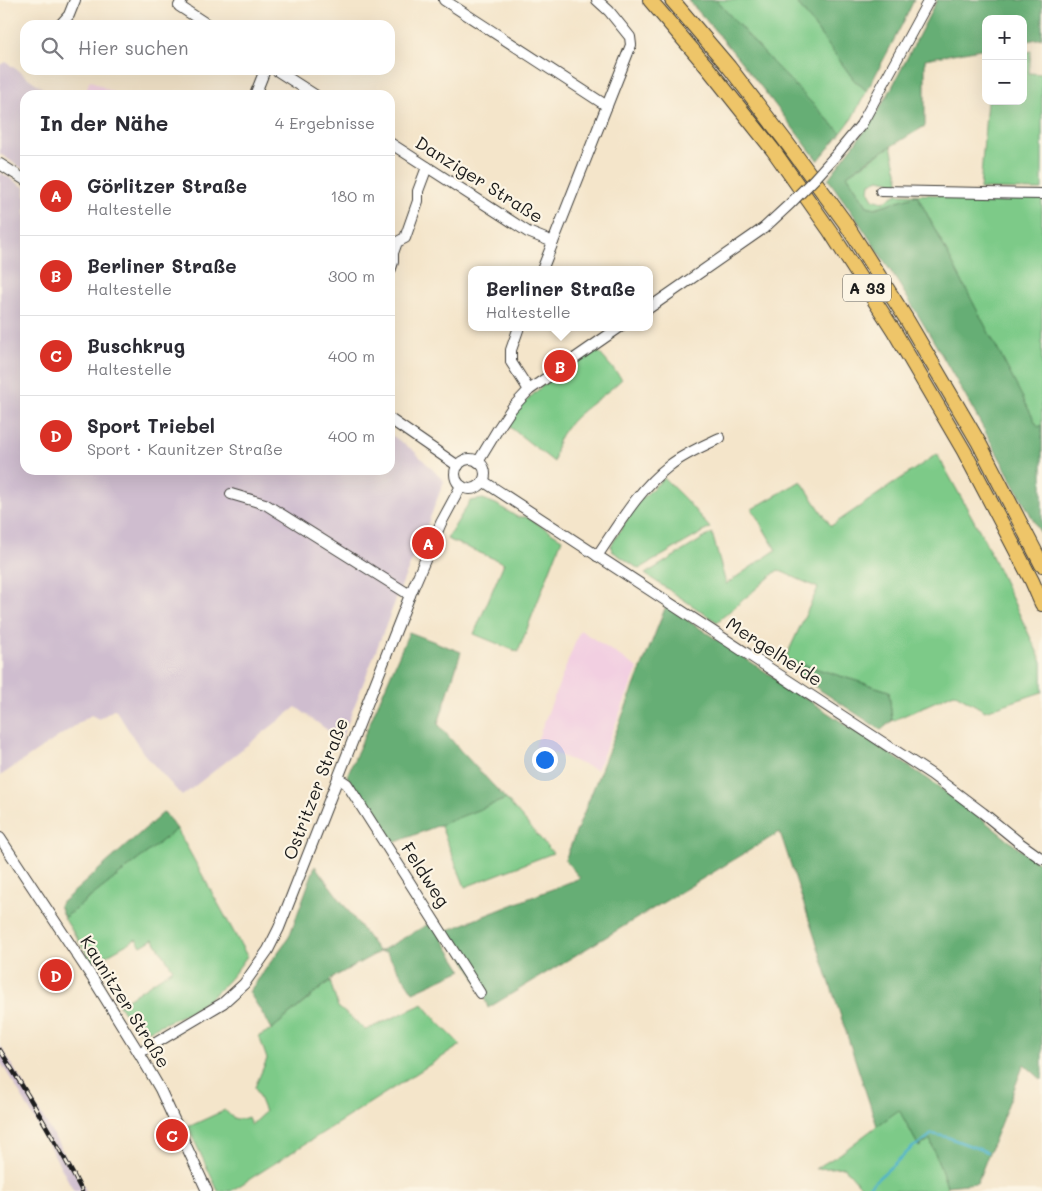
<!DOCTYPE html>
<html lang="de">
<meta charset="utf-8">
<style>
body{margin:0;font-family:Mali,sans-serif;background:#f7f7f7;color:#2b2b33}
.controls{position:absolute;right:15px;top:15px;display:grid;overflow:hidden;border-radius:10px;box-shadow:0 5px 20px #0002}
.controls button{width:45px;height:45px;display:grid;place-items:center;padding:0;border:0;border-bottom:1px solid #e1e1e2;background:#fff;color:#2b2b33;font:25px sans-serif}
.you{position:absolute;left:544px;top:759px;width:18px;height:18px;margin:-12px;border:4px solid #fff;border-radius:50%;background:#1a73e8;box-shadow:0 0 0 8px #1a73e833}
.badge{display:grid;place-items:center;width:32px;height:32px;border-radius:50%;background:#d93025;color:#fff;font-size:16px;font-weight:700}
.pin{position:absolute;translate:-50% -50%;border:2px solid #fff;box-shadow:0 1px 5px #0006}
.popup{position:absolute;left:468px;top:266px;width:185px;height:65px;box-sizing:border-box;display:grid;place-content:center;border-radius:10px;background:#fff;filter:drop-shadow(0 1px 4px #0005);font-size:16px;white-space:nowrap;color:#7c7c81}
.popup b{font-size:19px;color:#2b2b33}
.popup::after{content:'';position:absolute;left:50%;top:100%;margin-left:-10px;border:10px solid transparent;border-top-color:#fff}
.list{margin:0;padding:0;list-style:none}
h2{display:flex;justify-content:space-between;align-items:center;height:65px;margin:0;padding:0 20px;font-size:21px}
h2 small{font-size:16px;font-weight:400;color:#7c7c81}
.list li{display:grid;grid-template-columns:32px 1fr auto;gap:15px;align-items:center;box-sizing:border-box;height:80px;padding:0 20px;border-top:1px solid #e1e1e2}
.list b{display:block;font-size:19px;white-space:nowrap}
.list p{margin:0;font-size:16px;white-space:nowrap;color:#7c7c81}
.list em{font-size:16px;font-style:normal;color:#7c7c81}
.icon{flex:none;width:28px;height:28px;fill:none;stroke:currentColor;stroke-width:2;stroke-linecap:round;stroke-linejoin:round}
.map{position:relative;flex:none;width:1042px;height:1191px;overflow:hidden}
.search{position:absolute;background:#fff;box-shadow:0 5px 20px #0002;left:20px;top:20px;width:375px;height:55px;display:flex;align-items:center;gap:12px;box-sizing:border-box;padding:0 18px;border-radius:15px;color:#7c7c81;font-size:19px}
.panel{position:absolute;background:#fff;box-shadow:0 5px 20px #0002;left:20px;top:90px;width:375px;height:385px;border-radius:15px}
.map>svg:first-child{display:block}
.built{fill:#f2cfe1}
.industrial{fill:#cfbdcf}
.green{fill:#7dca88;stroke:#4c7352}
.forest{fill:#66ae74;stroke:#416548}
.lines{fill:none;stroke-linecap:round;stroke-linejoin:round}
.stream{stroke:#4db3cc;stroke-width:2.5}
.minor-casing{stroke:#3c3a36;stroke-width:12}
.highway-casing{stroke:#3c3a36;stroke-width:16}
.minor{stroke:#fff;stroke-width:10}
.highway{stroke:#eec569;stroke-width:14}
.rail-casing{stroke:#1c1c1c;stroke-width:4.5}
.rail{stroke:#fcf5e5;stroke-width:2.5;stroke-dasharray:8;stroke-linecap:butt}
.minor-bridge-casing{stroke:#3c3a36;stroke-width:12;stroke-linecap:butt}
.minor-bridge{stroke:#fff;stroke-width:10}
.labels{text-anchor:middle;stroke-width:4.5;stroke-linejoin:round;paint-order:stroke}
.shield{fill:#fcf5e5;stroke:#5f5d58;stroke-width:1}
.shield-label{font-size:16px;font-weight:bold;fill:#1c1c1c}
.street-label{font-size:18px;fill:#1c1c1c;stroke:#fcf5e5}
</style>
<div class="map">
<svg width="1042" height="1191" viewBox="0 0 1042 1191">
<rect width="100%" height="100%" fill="#fcf5e5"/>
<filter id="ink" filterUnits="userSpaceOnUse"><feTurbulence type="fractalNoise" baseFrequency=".02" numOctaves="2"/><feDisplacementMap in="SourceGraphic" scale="10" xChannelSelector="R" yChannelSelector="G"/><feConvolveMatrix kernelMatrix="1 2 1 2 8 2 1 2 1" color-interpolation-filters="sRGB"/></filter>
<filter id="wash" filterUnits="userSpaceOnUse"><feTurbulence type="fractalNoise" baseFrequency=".0096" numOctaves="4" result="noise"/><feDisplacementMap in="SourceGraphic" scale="20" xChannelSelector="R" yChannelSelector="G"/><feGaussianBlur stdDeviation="1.12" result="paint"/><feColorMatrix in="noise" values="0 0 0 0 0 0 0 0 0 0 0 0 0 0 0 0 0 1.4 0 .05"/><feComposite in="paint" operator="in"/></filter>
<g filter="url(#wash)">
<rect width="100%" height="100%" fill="#f4e5ca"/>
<g class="built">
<path d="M 90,80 L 118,95 L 84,95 Z"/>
<path d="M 580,630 L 638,668 L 597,770 L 535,746 Z"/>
</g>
<g class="industrial">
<path d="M 6,62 L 52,95 L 25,95 L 25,170 L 0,154 L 0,65 Z"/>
<path d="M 0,172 L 25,188 L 25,470 L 390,470 L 390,434 L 414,451 L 444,481 L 430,518 L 404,579 L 341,740 L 296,707 L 182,796 L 144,754 L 115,709 L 99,719 L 91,715 L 0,776 Z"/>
<path d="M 0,1045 L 86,1191 L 74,1191 L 24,1100 L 0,1061 Z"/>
</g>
<g class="green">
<path d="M 716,0 L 795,0 L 854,80 L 867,91 L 851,120 L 841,133 L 772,62 Z"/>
<path d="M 1031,51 L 1029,73 L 1042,74 L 1042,190 L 980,189 L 987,101 L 1023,101 L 1023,53 Z"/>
<path d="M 891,146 L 899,180 L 899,187 L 889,181 L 879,179 L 870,183 L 869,192 L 873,199 L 883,202 L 897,194 L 1042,197 L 1042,425 L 1038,428 L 917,195 L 875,208 L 867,206 L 847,175 Z"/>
<path d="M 596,349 L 622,379 C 602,399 572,413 559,439 C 556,446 556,455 554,462 L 506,424 L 521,406 L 541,387 Z"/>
<path d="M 937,454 L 982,535 L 1042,662 L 1042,692 L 985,711 L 954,693 L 892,721 L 889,691 L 785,659 L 818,588 L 778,570 L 717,622 L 645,574 L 712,533 L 726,584 L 776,550 L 752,509 L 801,481 L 831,526 Z"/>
<path d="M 664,478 L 686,500 L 710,528 L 639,569 L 612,551 L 611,546 L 636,504 Z"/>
<path d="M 483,499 L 496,504 L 517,517 L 527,517 L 562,539 L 518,652 L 474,634 L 504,563 L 447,539 L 470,501 Z"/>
<path d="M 506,799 L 553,853 L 465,887 L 440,824 Z"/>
<path d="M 177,829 L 247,956 C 233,977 216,996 194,1009 C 181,1017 166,1022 152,1029 C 148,1030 144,1032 140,1031 C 132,1028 124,1011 119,1005 L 173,969 L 153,939 L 141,946 L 136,939 L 93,963 L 64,918 Z"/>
<path d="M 330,981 L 338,1007 L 366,1030 L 423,1004 L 438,1022 L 461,1045 L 231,1191 L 218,1191 L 188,1127 L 225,1110 C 232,1118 236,1122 248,1117 L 251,1125 L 265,1112 L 255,1087 L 267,1059 L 259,1036 L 272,1029 Z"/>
<path d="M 899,1109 L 919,1147 L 930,1139 L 947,1186 L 945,1191 L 865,1191 L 844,1167 L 815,1169 L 840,1154 Z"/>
</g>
<g class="forest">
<path d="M 688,0 L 716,0 L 772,62 L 841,133 L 818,161 C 776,106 735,51 688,0 Z"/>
<path d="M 795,0 L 914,0 L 906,17 L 867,91 L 854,80 Z"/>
<path d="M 937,0 L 1042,0 L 1042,38 L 1023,42 L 1023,19 L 986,19 L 986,48 L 925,59 L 925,126 L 868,160 L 847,175 L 867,206 L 875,208 L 917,195 L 1038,427 L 1042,425 L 1042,536 C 976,414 910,291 828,179 L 871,122 L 889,93 Z"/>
<path d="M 666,606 L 928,779 L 982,819 L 1018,848 L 1042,865 L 1042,1080 L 1024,1064 L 977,1183 L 947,1186 L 930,1139 L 919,1147 L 899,1110 L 877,1126 L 780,832 L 488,1008 C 480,980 461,955 446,931 L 580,878 L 565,860 Z"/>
<path d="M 409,632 L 461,652 L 438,724 L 460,750 L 506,799 L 391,844 L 347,776 Z"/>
<path d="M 785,659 L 889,691 L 892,721 L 881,730 L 782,665 Z"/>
<path d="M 164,812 L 177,829 L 64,918 L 59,905 Z"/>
<path d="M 315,866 L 379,952 L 432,922 L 462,970 L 413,992 L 386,952 L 379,952 L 334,977 L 272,1029 L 249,992 L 289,937 Z"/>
</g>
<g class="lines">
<path class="stream" d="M 864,1191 L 913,1147 L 922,1142 L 932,1134 L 947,1137 L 987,1152"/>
</g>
</g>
<g filter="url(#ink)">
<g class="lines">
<g class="minor-casing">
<g id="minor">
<path d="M 182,0 L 179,6 L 208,25"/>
<path d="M 444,0 L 607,106"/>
<path d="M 60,25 L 69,15 L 75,0"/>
<path d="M 276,70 L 315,95"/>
<path d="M 255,95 L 265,70"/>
<path d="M 861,125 L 929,0"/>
<path d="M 390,143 L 528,232 L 553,242"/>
<path d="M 0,164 L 25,180"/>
<path d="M 881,191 L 1042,194"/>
<path d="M 542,270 L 631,45 L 630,37 L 609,11 L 597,0"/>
<path d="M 390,271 L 393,262 L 393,253 L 397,242 L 405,238 L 418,201 L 418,191 L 427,167"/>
<path d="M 649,308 L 764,228"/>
<path d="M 519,327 L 511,350 L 511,362 L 529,390"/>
<path d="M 390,419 L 458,466"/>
<circle cx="470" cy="474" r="15"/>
<path d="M 478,462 L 498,429 L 512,408 L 529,390 L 620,327"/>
<path d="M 483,481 L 931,774 L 983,813 L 1021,844 L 1042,859"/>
<path d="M 231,494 L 265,504 L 410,595"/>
<path d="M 597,556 C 619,524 638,490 669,466 C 684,454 703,446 720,438"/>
<path d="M 338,778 L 347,784 L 480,993"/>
<path d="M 0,838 L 97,985 L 139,1053 L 160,1089 L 207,1191"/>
<path d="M 139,1053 L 223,1003 L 244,984 L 268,950 L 279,928 L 410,595 L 441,523 L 461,486"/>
</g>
</g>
<g class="highway-casing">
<g id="highway">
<path d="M 650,0 L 707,67 L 773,150 L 830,231 L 894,331 L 964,451 L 1032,581 L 1042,604"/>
<path d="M 672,0 L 729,67 L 787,143 L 844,221 L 907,320 L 979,443 L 1042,565"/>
</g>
</g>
<use href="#minor" class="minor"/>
<use href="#highway" class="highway"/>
<g class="rail-casing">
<path id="rail" d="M 0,1050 C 29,1096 57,1143 82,1191"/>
</g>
<use href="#rail" class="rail"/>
<g class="minor-bridge-casing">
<path id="minor-bridge" d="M 764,228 C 800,196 831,163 861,125"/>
</g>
<use href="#minor-bridge" class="minor-bridge"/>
</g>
</g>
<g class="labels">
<rect class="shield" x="843" y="274.5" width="48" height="27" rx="4"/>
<g class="shield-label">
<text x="867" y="294">A 33</text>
</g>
<g class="street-label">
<text transform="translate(479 180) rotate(32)" y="6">Danziger Straße</text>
<text transform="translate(774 652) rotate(33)" y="6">Mergelheide</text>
<text transform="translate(316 789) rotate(-69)" y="6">Ostritzer Straße</text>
<text transform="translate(425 875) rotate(57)" y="6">Feldweg</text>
<text transform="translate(125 1002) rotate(58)" y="6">Kaunitzer Straße</text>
</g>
</g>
</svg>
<div class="controls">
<button>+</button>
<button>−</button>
</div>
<div class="you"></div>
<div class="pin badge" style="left:428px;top:543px">A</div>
<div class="pin badge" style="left:560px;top:366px">B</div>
<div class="popup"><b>Berliner Straße</b>Haltestelle</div>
<div class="pin badge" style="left:172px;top:1135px">C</div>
<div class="pin badge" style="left:56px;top:975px">D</div>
<div class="search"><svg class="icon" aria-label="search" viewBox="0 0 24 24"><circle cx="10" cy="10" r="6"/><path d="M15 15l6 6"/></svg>Hier suchen</div>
<section class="panel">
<h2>In der Nähe<small>4 Ergebnisse</small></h2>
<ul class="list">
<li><span class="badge">A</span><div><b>Görlitzer Straße</b><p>Haltestelle</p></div><em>180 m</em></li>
<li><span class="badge">B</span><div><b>Berliner Straße</b><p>Haltestelle</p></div><em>300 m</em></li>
<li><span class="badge">C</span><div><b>Buschkrug</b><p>Haltestelle</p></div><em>400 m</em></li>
<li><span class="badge">D</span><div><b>Sport Triebel</b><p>Sport · Kaunitzer Straße</p></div><em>400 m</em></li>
</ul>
</section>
</div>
